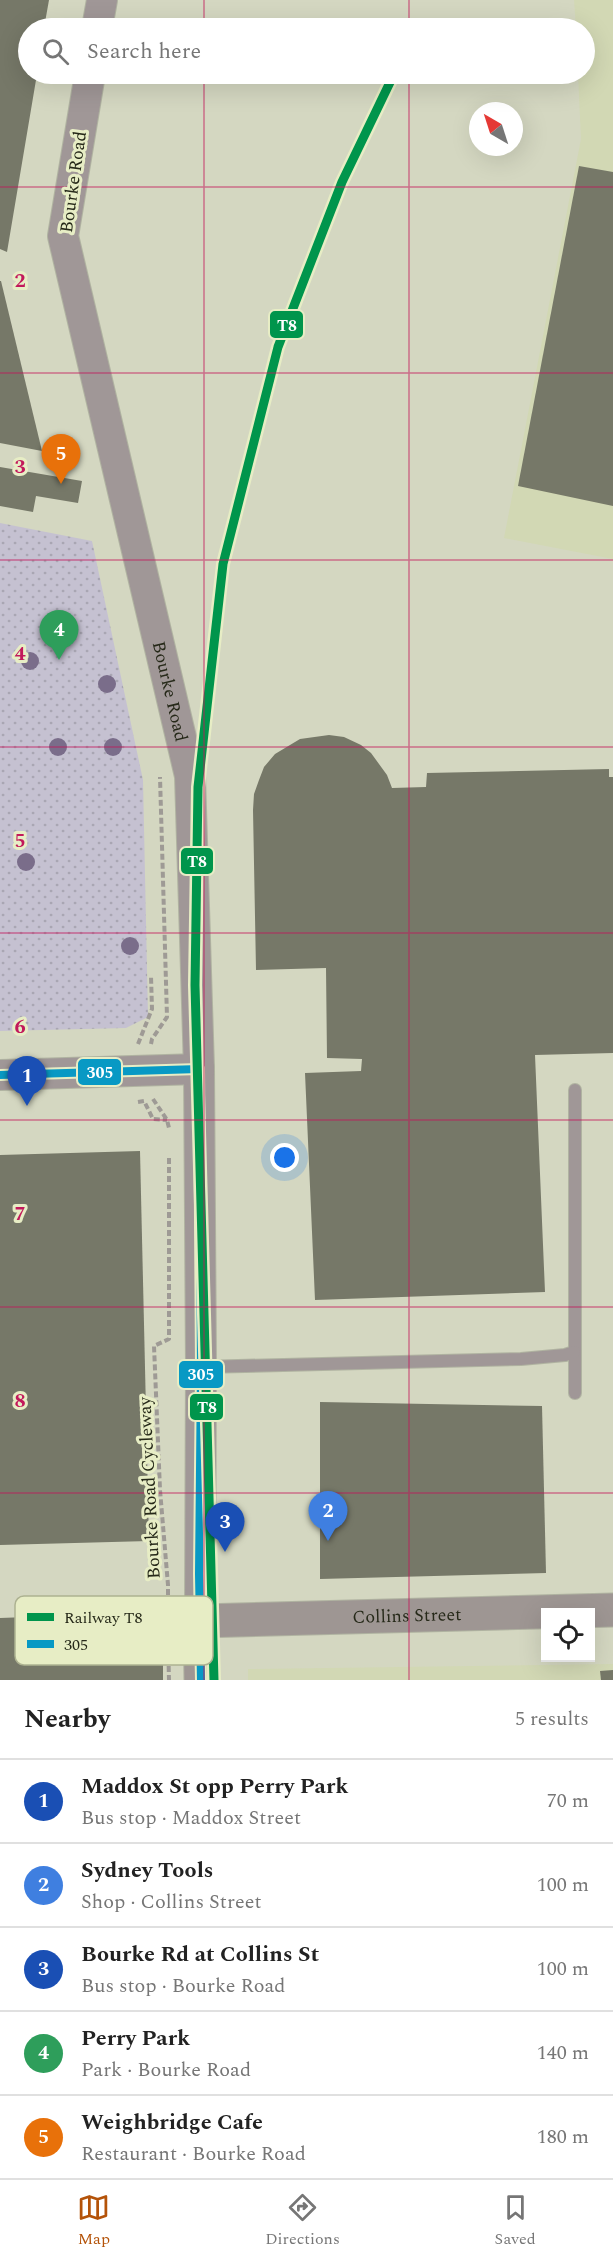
<!DOCTYPE html>
<meta charset="utf-8">
<style>
body{margin:0;font-family:Spectral,serif;background:#f2f2f2;color:#222}
.controls{position:absolute;right:18px;bottom:18px;display:grid;overflow:hidden;border-radius:0px;box-shadow:0 6px 24px #0002}
.controls button{width:54px;height:54px;display:grid;place-items:center;padding:0;border:0;border-bottom:2px solid #e0e0e0;background:#fff;color:#222;font:30px sans-serif}
.compass{position:absolute;left:469px;top:102px;width:54px;height:54px;border-radius:50%;background:#fff;box-shadow:0 6px 24px #0002;rotate:321deg}
.you{position:absolute;left:285px;top:1158px;width:21px;height:21px;margin:-15px;border:4px solid #fff;border-radius:50%;background:#1a73e8;box-shadow:0 0 0 9px #1a73e833}
.badge{display:grid;place-items:center;width:39px;height:39px;border-radius:50%;background:#b45309;color:#fff;font-size:20px;font-weight:700}
.pin{position:absolute;translate:-50% -50px;filter:drop-shadow(0 2px 3px #0008)}
.pin::after{content:'';position:absolute;top:32px;width:21px;height:18px;background:inherit;clip-path:polygon(0 0,100% 0,50% 100%)}
.list{margin:0;padding:0;list-style:none}
h2{display:flex;justify-content:space-between;align-items:center;height:78px;margin:0;padding:0 24px;font-size:26px}
h2 small{font-size:20px;font-weight:400;color:#767676}
.list li{display:grid;grid-template-columns:39px 1fr auto;gap:18px;align-items:center;box-sizing:border-box;height:84px;padding:0 24px;border-top:2px solid #e0e0e0}
.list b{display:block;font-size:22px;white-space:nowrap}
.list p{margin:0;font-size:20px;white-space:nowrap;color:#767676}
.list em{font-size:20px;font-style:normal;color:#767676}
.icon{flex:none;width:33px;height:33px;fill:none;stroke:currentColor;stroke-width:2;stroke-linecap:round;stroke-linejoin:round}
.map{position:relative;flex:none;width:613px;height:1680px;overflow:hidden}
.search{position:absolute;background:#fff;box-shadow:0 6px 24px #0002;left:18px;right:18px;top:18px;height:66px;display:flex;align-items:center;gap:15px;box-sizing:border-box;padding:0 21px;border-radius:33px;color:#767676;font-size:22px}
.sheet{height:498px;background:#fff}
nav{display:flex;justify-content:space-around;align-items:center;box-sizing:border-box;height:84px;border-top:2px solid #e0e0e0;background:#fff;font-size:16px;color:#767676}
nav a{display:grid;justify-items:center;gap:3px}
nav .on{color:#b45309}
.map>svg:first-child{display:block}
.built{fill:#d2d8b4}
.park{fill:url(#park-dots)}
.building{fill:#767868}
.lines{fill:none;stroke-linecap:round;stroke-linejoin:round}
.service-casing{stroke:#b0b3a1;stroke-width:14}
.tertiary-casing{stroke:#b0b3a1;stroke-width:32}
.secondary-casing{stroke:#b0b3a1;stroke-width:35}
.path{stroke:#9e9a95;stroke-width:4;stroke-dasharray:6 3;stroke-linecap:butt}
.service{stroke:#a09797;stroke-width:12}
.tertiary{stroke:#a09797;stroke-width:30}
.secondary{stroke:#9e9693;stroke-width:33}
.bus-1-casing{stroke:#e7edc5;stroke-width:12}
.bus-1{stroke:#0899c4;stroke-width:8}
.rail-1-casing{stroke:#e7edc5;stroke-width:14}
.rail-1{stroke:#00954c;stroke-width:9}
.tree{fill:#7a6d8a}
.grid{fill:none;stroke:#c2185b;stroke-width:1.5;stroke-opacity:0.55}
.labels{text-anchor:middle;stroke-width:6;stroke-linejoin:round;paint-order:stroke}
.street-label{font-size:18px;fill:#262919;stroke:#e7edc5}
.key{fill:#e7edc5;stroke:#adb291;stroke-width:1.5}
.key-label{font-size:16px;fill:#262919}
.grid-label{font-size:20px;text-anchor:middle;font-weight:bold;fill:#c2185b;stroke:#e7edc5;stroke-width:6;stroke-linejoin:round;paint-order:stroke}
.line-badge{stroke:#e7edc5;stroke-width:2}
.badge-label{font-size:16px;text-anchor:middle;font-weight:bold;fill:#fff}
</style>
<div class="map">
<svg width="613" height="1680" viewBox="0 0 613 1680">
<defs>
<pattern id="park-dots" width="8" height="8" patternUnits="userSpaceOnUse" patternTransform="scale(1.5)"><rect width="8" height="8" fill="#c5c1d1"/><path d="M2 2h.1M6 6h.1" fill="none" stroke="#a9a6b3" stroke-width="1.8" stroke-linecap="round"/></pattern>
</defs>
<rect width="100%" height="100%" fill="#d4d7c1"/>
<g class="built">
<path d="M 574,0 L 613,0 L 613,559 L 504,538 L 581,139 L 578,74 L 584,74 L 584,28 L 576,28 Z"/>
<path d="M 613,1664 L 613,1680 L 248,1680 L 248,1669 Z"/>
</g>
<path class="park" d="M 0,523 L 92,541 L 143,780 L 148,1017 L 126,1028 L 0,1031 Z"/>
<g class="building">
<path d="M 0,0 L 49,0 L 44,28 L 28,28 L 28,74 L 37,74 L 7,252 L 0,249 Z"/>
<path d="M 579,166 L 613,172 L 613,506 L 518,486 Z"/>
<path d="M 0,281 L 1,281 L 42,451 L 0,443 Z"/>
<path d="M 0,467 L 82,481 L 78,503 L 36,496 L 33,512 L 0,506 Z"/>
<path d="M 329,735 L 344,737 L 361,745 L 371,753 L 387,775 L 392,788 L 426,787 L 427,773 L 609,769 L 609,777 L 613,777 L 613,1053 L 535,1055 L 545,1292 L 315,1300 L 305,1073 L 361,1071 L 362,1059 L 327,1058 L 326,968 L 256,970 L 253,810 L 254,794 L 259,780 L 264,767 L 275,754 L 300,739 Z"/>
<path d="M 140,1151 L 149,1541 L 0,1545 L 0,1155 Z"/>
<path d="M 320,1402 L 542,1406 L 546,1573 L 320,1579 Z"/>
<path d="M 163,1612 L 163,1680 L 0,1680 L 0,1618 Z"/>
<path d="M 613,1670 L 613,1680 L 601,1680 L 600,1671 Z"/>
</g>
<g class="lines">
<g class="service-casing">
<g id="service">
<path d="M 575,1090 L 575,1393"/>
<path d="M 201,1367 L 521,1359 L 565,1355 L 574,1352"/>
</g>
</g>
<g class="tertiary-casing">
<g id="tertiary">
<path d="M 97,28 L 102,0"/>
<path id="s1" d="M 90,74 L 63,236 L 190,776 L 199,1069 L 201,1367 L 200,1621"/>
<path d="M 0,1075 L 199,1069"/>
</g>
</g>
<g class="secondary-casing">
<g id="secondary">
<path id="s2" d="M 201,1680 L 200,1621 L 613,1610"/>
</g>
</g>
<g class="path">
<path d="M 138,1044 L 152,1009 L 151,976"/>
<path d="M 151,1044 L 152,1039 L 167,1017 L 160,777"/>
<path d="M 153,1099 L 167,1120 L 169,1128"/>
<path d="M 138,1102 L 144,1101 L 153,1119 L 167,1120"/>
<path d="M 168,1622 L 168,1585 L 160,1490 L 154,1346 L 169,1339 L 169,1157"/>
<path d="M 168,1639 L 169,1680"/>
</g>
<use href="#service" class="service"/>
<use href="#tertiary" class="tertiary"/>
<use href="#secondary" class="secondary"/>
<g class="bus-1-casing">
<g id="bus-1">
<path d="M 199,1069 L 201,1367 L 199,1574 L 201,1680"/>
<path d="M 0,1075 L 199,1069"/>
</g>
</g>
<use href="#bus-1" class="bus-1"/>
<g class="rail-1-casing">
<path id="rail-1" d="M 214,1680 L 195,985 L 198,787 L 223,564 L 278,347 L 342,182 L 394,74"/>
</g>
<use href="#rail-1" class="rail-1"/>
</g>
<g class="tree">
<circle cx="30" cy="661" r="9"/>
<circle cx="107" cy="684" r="9"/>
<circle cx="58" cy="747" r="9"/>
<circle cx="113" cy="747" r="9"/>
<circle cx="26" cy="862" r="9"/>
<circle cx="130" cy="946" r="9"/>
</g>
<path class="grid" d="M 204,0 L 204,28M 409,0 L 409,28M 204,74 L 204,1680M 409,74 L 409,1680M 0,187 L 613,187M 0,373 L 613,373M 0,560 L 613,560M 0,747 L 613,747M 0,933 L 613,933M 0,1120 L 613,1120M 0,1307 L 613,1307M 0,1493 L 613,1493"/>
<g class="labels">
<g class="street-label">
<text transform="translate(73 182) rotate(-82)" y="6">Bourke Road</text>
<text dy="6" stroke="none"><textPath href="#s1" startOffset="632">Bourke Road</textPath></text>
<text transform="translate(149 1488) rotate(-93)" y="6">Bourke Road Cycleway</text>
<text dy="6" stroke="none"><textPath href="#s2" startOffset="266">Collins Street</textPath></text>
</g>
</g>
<rect x="15" y="1596" width="198" height="69" rx="9" class="key"/>
<rect x="27" y="1613" width="27" height="8" fill="#00954c"/>
<rect x="27" y="1640" width="27" height="8" fill="#0899c4"/>
<g class="key-label">
<text x="64" y="1623">Railway T8</text>
<text x="64" y="1650">305</text>
</g>
<g class="grid-label">
<text x="20" y="287">2</text>
<text x="20" y="473">3</text>
<text x="20" y="660">4</text>
<text x="20" y="847">5</text>
<text x="20" y="1033">6</text>
<text x="20" y="1220">7</text>
<text x="20" y="1407">8</text>
</g>
<g class="line-badge">
<rect x="269" y="310" width="35" height="29" rx="6" fill="#00954c"/>
<rect x="180" y="847" width="34" height="28" rx="6" fill="#00954c"/>
<rect x="77" y="1058" width="45" height="28" rx="6" fill="#0899c4"/>
<rect x="178" y="1360" width="46" height="29" rx="6" fill="#0899c4"/>
<rect x="189" y="1393" width="35" height="28" rx="6" fill="#00954c"/>
</g>
<g class="badge-label">
<text x="287" y="331">T8</text>
<text x="197" y="867">T8</text>
<text x="100" y="1078">305</text>
<text x="201" y="1380">305</text>
<text x="207" y="1413">T8</text>
</g>
</svg>
<div class="controls">
<button><svg class="icon" aria-label="locate" viewBox="0 0 24 24"><circle cx="12" cy="12" r="6"/><path d="M12 2v4M12 18v4M2 12h4M18 12h4"/></svg></button>
</div>
<svg class="compass" viewBox="-18 -18 36 36"><path d="M0-13l5 13h-10z" fill="#e53935"/><path d="M0 13l5-13h-10z" fill="#767676"/></svg>
<div class="you"></div>
<div class="pin badge" style="left:27px;top:1106px;background:#1a4fb4">1</div>
<div class="pin badge" style="left:328px;top:1541px;background:#3f7fe0">2</div>
<div class="pin badge" style="left:225px;top:1552px;background:#1a4fb4">3</div>
<div class="pin badge" style="left:59px;top:660px;background:#2e9e5b">4</div>
<div class="pin badge" style="left:61px;top:484px;background:#e8710a">5</div>
<div class="search"><svg class="icon" aria-label="search" viewBox="0 0 24 24"><circle cx="10" cy="10" r="6"/><path d="M15 15l6 6"/></svg>Search here</div>
</div>
<section class="sheet">
<h2>Nearby<small>5 results</small></h2>
<ul class="list">
<li><span class="badge" style="background:#1a4fb4">1</span><div><b>Maddox St opp Perry Park</b><p>Bus stop · Maddox Street</p></div><em>70 m</em></li>
<li><span class="badge" style="background:#3f7fe0">2</span><div><b>Sydney Tools</b><p>Shop · Collins Street</p></div><em>100 m</em></li>
<li><span class="badge" style="background:#1a4fb4">3</span><div><b>Bourke Rd at Collins St</b><p>Bus stop · Bourke Road</p></div><em>100 m</em></li>
<li><span class="badge" style="background:#2e9e5b">4</span><div><b>Perry Park</b><p>Park · Bourke Road</p></div><em>140 m</em></li>
<li><span class="badge" style="background:#e8710a">5</span><div><b>Weighbridge Cafe</b><p>Restaurant · Bourke Road</p></div><em>180 m</em></li>
</ul>
</section>
<nav>
<a class="on"><svg class="icon" aria-label="map" viewBox="0 0 24 24"><path d="M3 6l6-2 6 2 6-2v14l-6 2-6-2-6 2zM9 4v14M15 6v14"/></svg>Map</a>
<a><svg class="icon" aria-label="directions" viewBox="0 0 24 24"><path d="M12 3l9 9-9 9-9-9zM9 14v-3h6M13 9l2 2-2 2"/></svg>Directions</a>
<a><svg class="icon" aria-label="saved" viewBox="0 0 24 24"><path d="M7 4h10v16l-5-4-5 4z"/></svg>Saved</a>
</nav>
